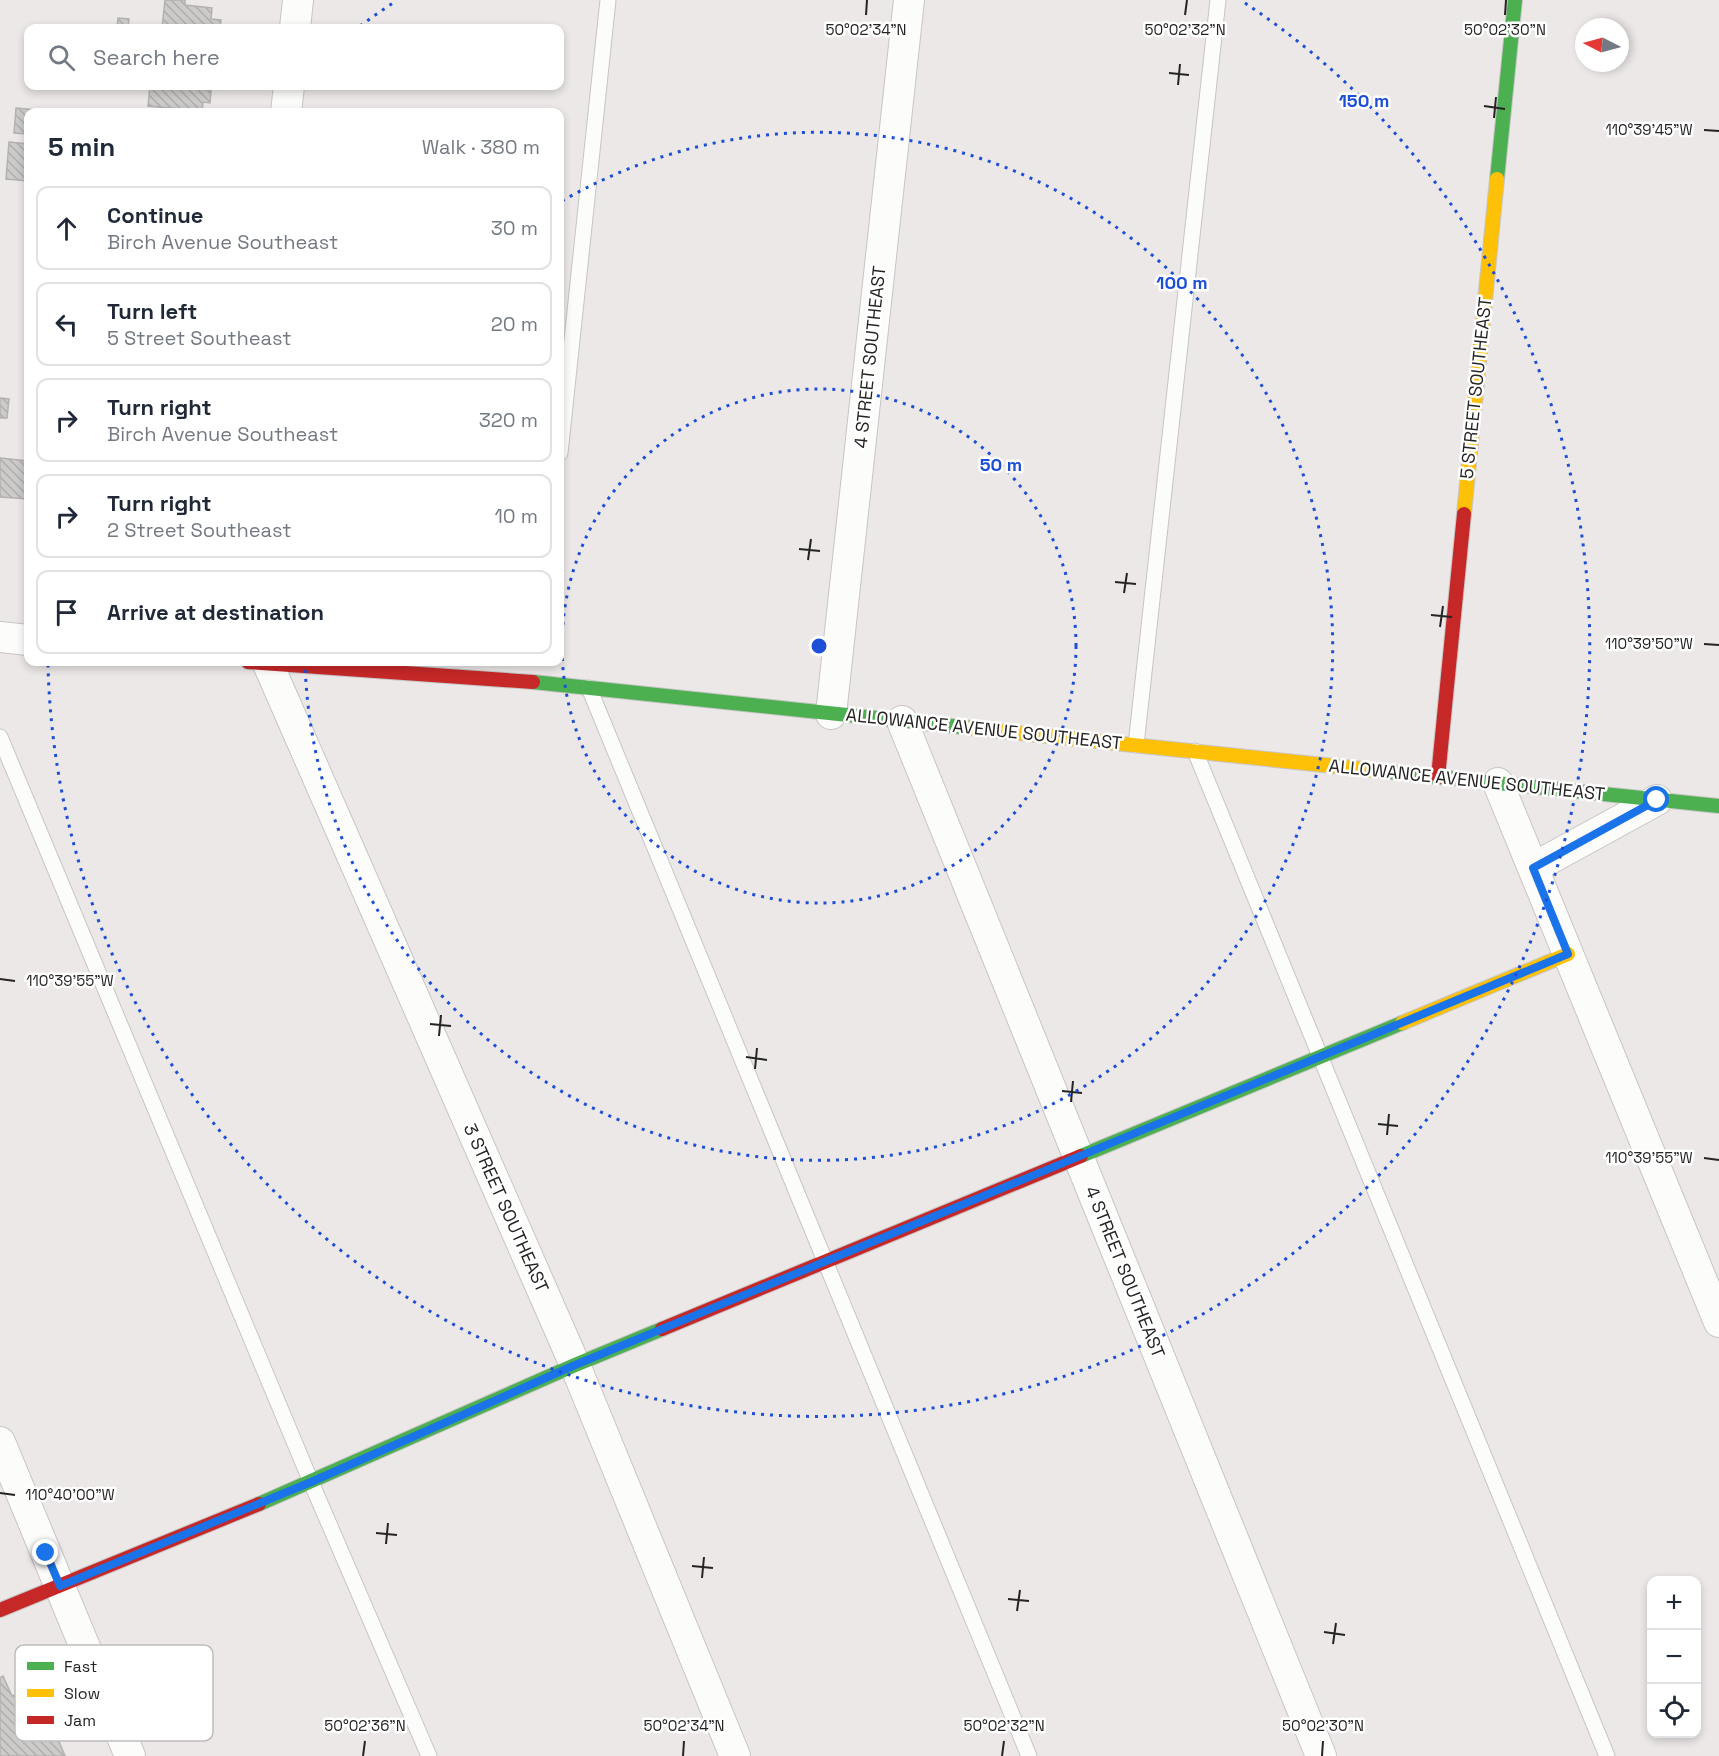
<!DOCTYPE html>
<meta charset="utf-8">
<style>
body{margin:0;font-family:"Space Grotesk",sans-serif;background:#f6f6f7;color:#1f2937}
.controls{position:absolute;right:18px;bottom:18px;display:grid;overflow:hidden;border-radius:12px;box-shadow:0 3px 9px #0003}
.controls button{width:54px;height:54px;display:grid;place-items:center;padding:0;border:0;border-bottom:2px solid #e0e1e3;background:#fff;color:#1f2937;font:30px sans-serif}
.compass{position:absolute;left:1575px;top:18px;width:54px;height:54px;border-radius:50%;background:#fff;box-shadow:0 3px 9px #0003;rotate:276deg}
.stop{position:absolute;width:18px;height:18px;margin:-14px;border:4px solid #1a73e8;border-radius:50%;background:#fff}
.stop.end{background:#1a73e8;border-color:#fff;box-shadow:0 2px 6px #0008}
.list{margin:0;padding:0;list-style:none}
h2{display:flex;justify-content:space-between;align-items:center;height:78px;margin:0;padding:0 24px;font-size:26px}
h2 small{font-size:20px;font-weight:400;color:#747a83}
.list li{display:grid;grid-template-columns:39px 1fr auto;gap:18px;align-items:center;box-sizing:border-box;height:84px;margin:0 12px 12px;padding:0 12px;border:2px solid #e0e1e3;border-radius:12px}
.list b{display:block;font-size:22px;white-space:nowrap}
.list p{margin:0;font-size:20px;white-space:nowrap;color:#747a83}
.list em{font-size:20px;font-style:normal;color:#747a83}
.icon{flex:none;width:33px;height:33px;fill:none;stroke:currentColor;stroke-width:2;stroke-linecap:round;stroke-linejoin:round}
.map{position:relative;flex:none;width:1719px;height:1756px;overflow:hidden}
.search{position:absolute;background:#fff;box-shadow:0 3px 9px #0003;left:24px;top:24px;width:540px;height:66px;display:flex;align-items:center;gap:15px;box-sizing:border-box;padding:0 21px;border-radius:12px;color:#747a83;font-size:22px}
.panel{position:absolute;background:#fff;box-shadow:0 3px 9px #0003;left:24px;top:108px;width:540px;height:558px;border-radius:12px}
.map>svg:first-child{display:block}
.building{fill:url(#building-back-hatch);stroke:#b4b2b1;stroke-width:1.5}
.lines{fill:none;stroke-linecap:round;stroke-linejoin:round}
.lane-casing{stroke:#c7c5c5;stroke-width:17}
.street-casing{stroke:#c7c5c5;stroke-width:32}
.fast-casing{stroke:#c7c5c5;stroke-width:16}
.slow-casing{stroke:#c7c5c5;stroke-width:16}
.jam-casing{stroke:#c7c5c5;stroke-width:16}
.lane{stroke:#fcfcfb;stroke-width:15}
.street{stroke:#fcfcfb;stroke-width:30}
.fast{stroke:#4caf50;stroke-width:14}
.slow{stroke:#ffc107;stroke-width:14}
.jam{stroke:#c62828;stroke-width:14}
.route{stroke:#1a73e8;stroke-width:8}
.ticks{fill:none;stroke:#262323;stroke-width:2}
.ring{fill:none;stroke:#1d4ed8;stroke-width:3;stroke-dasharray:3 6}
.labels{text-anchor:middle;stroke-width:5;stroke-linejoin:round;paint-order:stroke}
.street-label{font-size:18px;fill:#262323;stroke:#fff}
.key{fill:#fff;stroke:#bebdbd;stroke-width:1.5}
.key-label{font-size:16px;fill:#262323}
.ticks-label{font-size:15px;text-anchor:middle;fill:#262323;stroke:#fff;stroke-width:5;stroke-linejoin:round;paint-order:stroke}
.centre{fill:#1d4ed8;stroke:#fff;stroke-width:3}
.ring-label{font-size:18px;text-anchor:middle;font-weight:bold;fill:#1d4ed8;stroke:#fff;stroke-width:5;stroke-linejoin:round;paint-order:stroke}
</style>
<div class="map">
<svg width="1719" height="1756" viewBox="0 0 1719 1756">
<defs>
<pattern id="building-back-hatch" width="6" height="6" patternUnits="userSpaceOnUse" patternTransform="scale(1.5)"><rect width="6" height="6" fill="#cdcbca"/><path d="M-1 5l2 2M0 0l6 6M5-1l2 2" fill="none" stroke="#b0aead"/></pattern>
</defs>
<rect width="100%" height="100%" fill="#ebe8e7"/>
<g class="building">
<path d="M 165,0 L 185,0 L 185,5 L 212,8 L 211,19 L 221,20 L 220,28 L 162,28 Z"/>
<path d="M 118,18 L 129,19 L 128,28 L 117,28 Z"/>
<path d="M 150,86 L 205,86 L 204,89 L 211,90 L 210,103 L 203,102 L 202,111 L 148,106 Z"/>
<path d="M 16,108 L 47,111 L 47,112 L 28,112 L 28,134 L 14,133 Z"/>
<path d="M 9,142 L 28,144 L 28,181 L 6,179 Z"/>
<path d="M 0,398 L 9,399 L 7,418 L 0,418 Z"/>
<path d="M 0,458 L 28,461 L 28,499 L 0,497 Z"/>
<path d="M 3,1676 L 12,1696 L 36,1686 L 65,1756 L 0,1756 L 0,1678 Z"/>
</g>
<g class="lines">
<g class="lane-casing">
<g id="lane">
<path d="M 560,453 L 608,0"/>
<path d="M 589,688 L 1029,1756"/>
<path d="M 0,737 L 311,1482 L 429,1756"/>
<path d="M 1136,745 L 1218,0"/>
<path d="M 1195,751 L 1607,1756"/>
</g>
</g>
<g class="street-casing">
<g id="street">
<path d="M 295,28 L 298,0"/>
<path d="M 286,112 L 289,86"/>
<path d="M 0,637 L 28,640"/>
<path d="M 268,664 L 575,1365 L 735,1756"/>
<path d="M 831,714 L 909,0"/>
<path d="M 902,721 L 1321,1756"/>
<path d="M 1498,783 L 1719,1322"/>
<path d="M 1533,868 L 1657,800"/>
<path d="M 0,1442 L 130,1756"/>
</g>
</g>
<g class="fast-casing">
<g id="fast">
<path d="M 1497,179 L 1515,0"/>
<path d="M 533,682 L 971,728"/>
<path d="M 1381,771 L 1719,806"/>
<path d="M 1081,1156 L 1402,1023"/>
<path d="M 259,1504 L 575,1365 L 662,1329"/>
</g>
</g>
<g class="slow-casing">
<g id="slow">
<path d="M 1464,514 L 1497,179"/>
<path d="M 971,728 L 1381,771"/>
<path d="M 1402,1023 L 1568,954"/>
</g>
</g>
<g class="jam-casing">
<g id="jam">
<path d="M 248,662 L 533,682"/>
<path d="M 1438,777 L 1464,514"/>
<path d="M 662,1329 L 1081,1156"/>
<path d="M 0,1610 L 259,1504"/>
</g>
</g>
<use href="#lane" class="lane"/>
<use href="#street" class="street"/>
<use href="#fast" class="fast"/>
<use href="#slow" class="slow"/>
<use href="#jam" class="jam"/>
</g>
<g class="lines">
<path class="route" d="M 46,1553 L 60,1586 L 311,1482 L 575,1365 L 1568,954 L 1533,868 L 1657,800"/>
</g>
<path class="ticks" d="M 866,15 L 867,0M 1185,15 L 1187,0M 1505,15 L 1506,0M 1169,73 L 1189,75M 1178,85 L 1180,64M 1484,106 L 1505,109M 1494,118 L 1496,97M 1704,130 L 1719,131M 799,549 L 820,551M 808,560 L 811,539M 1115,582 L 1136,584M 1124,593 L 1127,573M 1431,615 L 1452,617M 1440,627 L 1443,606M 1704,644 L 1719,645M 0,979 L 15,981M 430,1024 L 451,1026M 439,1036 L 441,1015M 746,1057 L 767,1060M 755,1069 L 757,1048M 1062,1091 L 1082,1093M 1071,1102 L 1073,1081M 1378,1124 L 1398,1126M 1387,1135 L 1389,1114M 1704,1158 L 1719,1160M 0,1493 L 15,1495M 376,1533 L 397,1535M 386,1544 L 388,1523M 692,1566 L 713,1568M 702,1578 L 704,1557M 1008,1599 L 1029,1601M 1017,1611 L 1020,1590M 1324,1632 L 1345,1635M 1333,1644 L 1336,1623M 363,1756 L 365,1741M 683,1756 L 684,1741M 1002,1756 L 1004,1741M 1322,1756 L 1323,1741"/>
<g class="ring">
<circle cx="819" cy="646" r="257"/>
<path d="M562 201A514 514 0 1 1 305 664"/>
<path d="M360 26A771 771 0 0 1 393 3M1245 3A771 771 0 1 1 48 666"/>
</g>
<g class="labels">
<g class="street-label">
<text transform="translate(870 357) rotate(-84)" y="6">4 STREET SOUTHEAST</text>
<text transform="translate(1476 388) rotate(-84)" y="6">5 STREET SOUTHEAST</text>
<text transform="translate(984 729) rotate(6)" y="6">ALLOWANCE AVENUE SOUTHEAST</text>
<text transform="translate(1467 780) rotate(6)" y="6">ALLOWANCE AVENUE SOUTHEAST</text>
<text transform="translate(506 1208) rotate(66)" y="6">3 STREET SOUTHEAST</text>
<text transform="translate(1125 1272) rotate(68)" y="6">4 STREET SOUTHEAST</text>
</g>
</g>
<rect x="15" y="1645" width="198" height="96" rx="9" class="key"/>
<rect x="27" y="1662" width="27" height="8" fill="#4caf50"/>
<rect x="27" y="1689" width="27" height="8" fill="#ffc107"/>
<rect x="27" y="1716" width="27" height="8" fill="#c62828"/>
<g class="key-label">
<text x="64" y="1672">Fast</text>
<text x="64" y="1699">Slow</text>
<text x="64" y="1726">Jam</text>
</g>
<g class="ticks-label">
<text x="866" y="35">50°02'34"N</text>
<text x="1185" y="35">50°02'32"N</text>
<text x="1505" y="35">50°02'30"N</text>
<text x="1649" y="135">110°39'45"W</text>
<text x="1649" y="649">110°39'50"W</text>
<text x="70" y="986">110°39'55"W</text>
<text x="1649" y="1163">110°39'55"W</text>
<text x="70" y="1500">110°40'00"W</text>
<text x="365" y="1731">50°02'36"N</text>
<text x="684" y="1731">50°02'34"N</text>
<text x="1004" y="1731">50°02'32"N</text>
<text x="1323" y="1731">50°02'30"N</text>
</g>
<circle cx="819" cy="646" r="9" class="centre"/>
<g class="ring-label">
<text x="1364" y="107">150 m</text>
<text x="1182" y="289">100 m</text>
<text x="1001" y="471">50 m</text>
</g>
</svg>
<div class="controls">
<button>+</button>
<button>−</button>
<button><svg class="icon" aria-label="locate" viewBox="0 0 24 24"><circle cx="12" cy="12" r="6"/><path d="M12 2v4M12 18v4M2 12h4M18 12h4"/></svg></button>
</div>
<svg class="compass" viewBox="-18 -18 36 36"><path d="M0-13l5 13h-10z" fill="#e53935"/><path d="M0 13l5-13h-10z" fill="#747a83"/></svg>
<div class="stop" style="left:1657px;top:800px"></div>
<div class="stop end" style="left:46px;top:1553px"></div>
<div class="search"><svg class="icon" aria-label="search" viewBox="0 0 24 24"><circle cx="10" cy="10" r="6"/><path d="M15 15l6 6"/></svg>Search here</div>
<section class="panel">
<h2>5 min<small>Walk · 380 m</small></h2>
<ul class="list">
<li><svg class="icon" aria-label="ahead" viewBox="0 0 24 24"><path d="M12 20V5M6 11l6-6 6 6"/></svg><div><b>Continue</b><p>Birch Avenue Southeast</p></div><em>30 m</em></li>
<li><svg class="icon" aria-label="left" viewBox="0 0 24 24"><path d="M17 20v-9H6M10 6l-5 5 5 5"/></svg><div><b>Turn left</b><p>5 Street Southeast</p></div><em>20 m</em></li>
<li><svg class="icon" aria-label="right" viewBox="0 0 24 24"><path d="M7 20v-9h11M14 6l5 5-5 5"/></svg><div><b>Turn right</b><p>Birch Avenue Southeast</p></div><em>320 m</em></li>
<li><svg class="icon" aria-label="right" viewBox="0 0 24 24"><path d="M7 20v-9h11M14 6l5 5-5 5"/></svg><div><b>Turn right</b><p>2 Street Southeast</p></div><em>10 m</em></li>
<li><svg class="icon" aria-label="arrive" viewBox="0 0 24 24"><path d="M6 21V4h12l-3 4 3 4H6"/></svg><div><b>Arrive at destination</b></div></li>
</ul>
</section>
</div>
